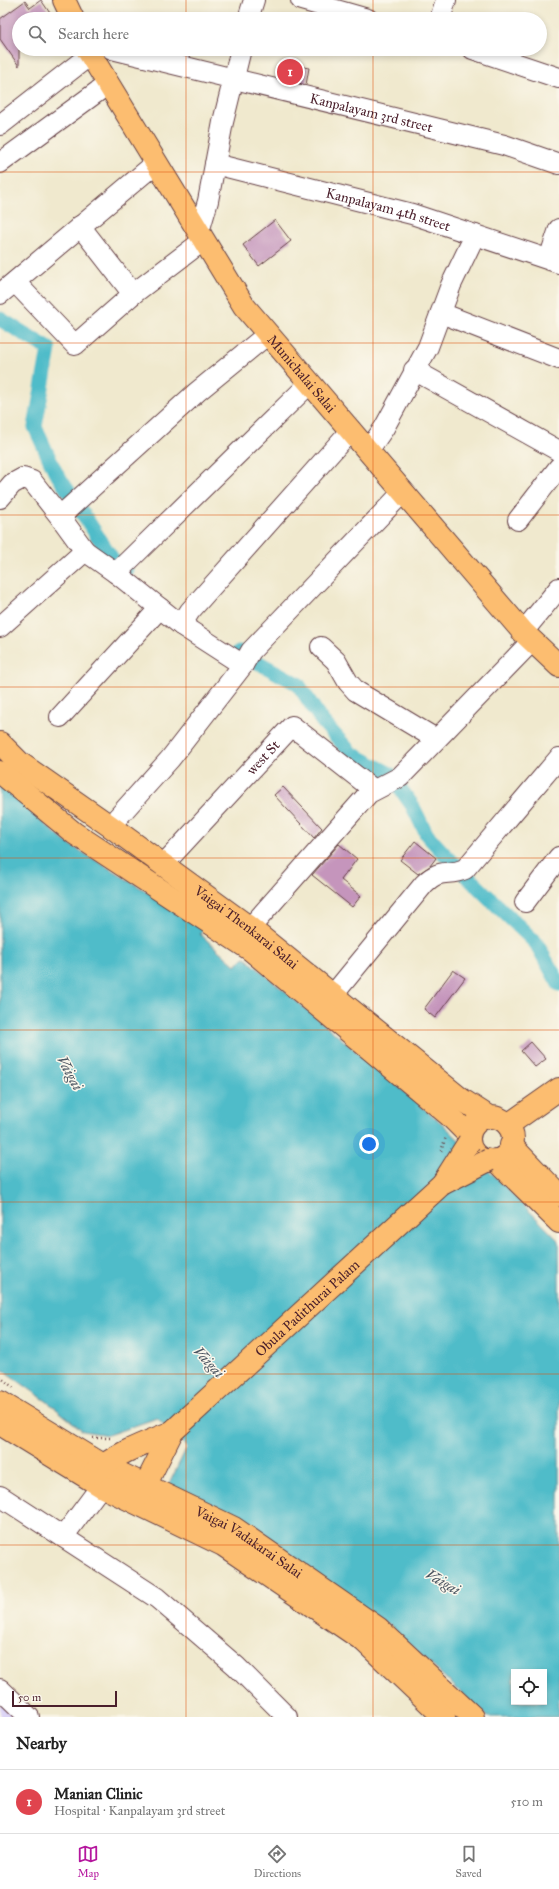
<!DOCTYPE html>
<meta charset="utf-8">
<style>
body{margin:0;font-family:"IM FELL Great Primer",serif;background:#f2f2f2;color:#222}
.controls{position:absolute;right:12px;bottom:12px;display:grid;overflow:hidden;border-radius:0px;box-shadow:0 2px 6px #0003}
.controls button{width:36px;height:36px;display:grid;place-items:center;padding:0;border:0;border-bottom:1px solid #e0e0e0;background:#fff;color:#222;font:20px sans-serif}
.scale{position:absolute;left:12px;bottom:10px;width:105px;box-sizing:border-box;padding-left:4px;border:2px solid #4a1f2b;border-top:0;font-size:11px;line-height:14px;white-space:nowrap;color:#4a1f2b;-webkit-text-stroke:3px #fbf7ec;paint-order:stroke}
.you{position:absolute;left:369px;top:1144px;width:14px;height:14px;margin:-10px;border:3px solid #fff;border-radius:50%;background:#1a73e8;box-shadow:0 0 0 6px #1a73e833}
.badge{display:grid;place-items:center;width:26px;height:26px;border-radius:50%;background:#b5179e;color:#fff;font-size:13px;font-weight:700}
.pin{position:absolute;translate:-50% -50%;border:2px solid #fff;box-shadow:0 1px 4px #0006}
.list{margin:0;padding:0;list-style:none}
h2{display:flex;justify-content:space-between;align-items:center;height:52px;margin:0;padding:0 16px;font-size:17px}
h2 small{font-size:13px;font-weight:400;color:#767676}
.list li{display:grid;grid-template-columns:26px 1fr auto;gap:12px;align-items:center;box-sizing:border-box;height:64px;padding:0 16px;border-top:1px solid #e0e0e0}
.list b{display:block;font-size:15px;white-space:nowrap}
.list p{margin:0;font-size:13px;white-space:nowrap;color:#767676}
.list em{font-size:13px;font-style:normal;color:#767676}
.icon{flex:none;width:22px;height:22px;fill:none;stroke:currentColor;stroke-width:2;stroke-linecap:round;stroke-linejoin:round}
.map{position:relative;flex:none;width:559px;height:1717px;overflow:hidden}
.search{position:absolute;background:#fff;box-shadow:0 2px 6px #0003;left:12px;right:12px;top:12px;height:44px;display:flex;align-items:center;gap:10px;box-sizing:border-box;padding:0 14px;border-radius:22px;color:#767676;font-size:15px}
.sheet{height:116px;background:#fff}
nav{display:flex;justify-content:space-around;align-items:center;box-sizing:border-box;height:56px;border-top:1px solid #e0e0e0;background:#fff;font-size:11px;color:#767676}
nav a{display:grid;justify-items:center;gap:2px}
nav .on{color:#b5179e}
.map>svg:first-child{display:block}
.built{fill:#ddd5f6}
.water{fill:#4fbcc9;stroke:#4c6e7a;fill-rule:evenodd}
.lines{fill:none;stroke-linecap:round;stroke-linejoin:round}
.canal{stroke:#4fbcc9;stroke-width:15}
.building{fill:#c595bc}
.minor-casing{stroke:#633d43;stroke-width:22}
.major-casing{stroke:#633d43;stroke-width:24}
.path{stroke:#633d43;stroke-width:2.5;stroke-dasharray:1 3;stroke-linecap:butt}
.minor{stroke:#fff;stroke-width:20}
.major{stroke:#fcbd6f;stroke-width:22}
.major-bridge-casing{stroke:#633d43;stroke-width:24;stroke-linecap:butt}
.major-bridge{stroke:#fcbd6f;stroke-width:22}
.grid{fill:none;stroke:#e0560e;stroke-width:1;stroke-opacity:0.55}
.labels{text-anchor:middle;stroke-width:3;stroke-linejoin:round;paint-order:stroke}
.street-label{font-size:14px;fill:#4a1f2b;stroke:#fbf7ec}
.water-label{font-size:15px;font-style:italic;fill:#4c5662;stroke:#fbf7ec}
</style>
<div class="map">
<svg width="559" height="1717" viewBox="0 0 559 1717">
<rect width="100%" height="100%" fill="#fbf7ec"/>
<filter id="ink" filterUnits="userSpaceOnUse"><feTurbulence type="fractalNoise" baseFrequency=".025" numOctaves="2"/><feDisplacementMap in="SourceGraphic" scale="8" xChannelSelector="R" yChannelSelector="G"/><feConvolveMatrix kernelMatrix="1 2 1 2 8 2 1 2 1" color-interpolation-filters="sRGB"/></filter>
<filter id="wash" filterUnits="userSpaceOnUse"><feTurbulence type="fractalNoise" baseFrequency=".012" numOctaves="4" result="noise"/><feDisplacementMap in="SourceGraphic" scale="16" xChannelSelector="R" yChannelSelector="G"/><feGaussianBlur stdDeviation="0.9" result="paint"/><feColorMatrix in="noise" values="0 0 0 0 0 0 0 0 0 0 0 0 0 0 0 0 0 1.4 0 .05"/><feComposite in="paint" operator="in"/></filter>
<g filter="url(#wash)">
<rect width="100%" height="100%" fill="#f0e9ce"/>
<path class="built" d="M 0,1696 L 18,1717 L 0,1717 Z"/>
<path class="water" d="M 0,784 L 64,841 L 205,927 L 200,934 L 236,966 L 244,957 L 445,1126 L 559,1241 L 559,1717 L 487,1717 L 390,1626 L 170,1491 L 169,1484 L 187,1447 L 157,1418 L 108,1435 L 83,1431 L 49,1403 L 0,1368 ZM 514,1672 L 544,1672 L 544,1702 L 514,1702 Z"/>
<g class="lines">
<g class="canal">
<path d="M 0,319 L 49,349 L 35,427 L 55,471 L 113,560 L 126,571"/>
<path d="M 239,652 L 298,684 L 322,721 L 352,754 L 390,774 L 412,805 L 427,835 L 447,857 L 536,943 L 559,984"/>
</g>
</g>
<g id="blocks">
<g class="building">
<path d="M 41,0 L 54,19 L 19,19 L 19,66 L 0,39 L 0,19 L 25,1 L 30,8 Z"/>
<path d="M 288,64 L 309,68 L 306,85 L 286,80 Z"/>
<path d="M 275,220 L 291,241 L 259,266 L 243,245 Z"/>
<path d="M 283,787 L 322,828 L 314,838 L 274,795 Z"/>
<path d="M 415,841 L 436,858 L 430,866 L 418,874 L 400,860 Z"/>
<path d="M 339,844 L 357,859 L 341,880 L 361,896 L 352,907 L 312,875 Z"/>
<path d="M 453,970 L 465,978 L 435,1018 L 424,1009 Z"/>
<path d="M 531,1042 L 546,1059 L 535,1067 L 521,1051 Z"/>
</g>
</g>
</g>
<g filter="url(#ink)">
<use href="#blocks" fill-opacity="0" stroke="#633d43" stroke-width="1"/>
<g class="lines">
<g class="minor-casing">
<g id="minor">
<path d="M 301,0 L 368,19"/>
<path d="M 248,19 L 254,0"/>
<path d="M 440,19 L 446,0"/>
<path id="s1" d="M 112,49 L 504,145 L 559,164"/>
<path d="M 473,49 L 559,78"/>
<path d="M 0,125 L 90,55"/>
<path d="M 0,163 L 108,84"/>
<path id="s2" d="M 215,164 L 412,214 L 559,263"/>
<path d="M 80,226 L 133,294"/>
<path d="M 199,232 L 208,201 L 223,122 L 241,49"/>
<path d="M 549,259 L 559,229"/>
<path d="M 15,282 L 75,345 L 133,294 L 204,240"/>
<path d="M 0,294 L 156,163"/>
<path d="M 441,313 L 559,359"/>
<path d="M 414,370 L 559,451"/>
<path d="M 368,451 L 384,428 L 428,347 L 451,285 L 475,235"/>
<path d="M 0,498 L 12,484 L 23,478 L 32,481 L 61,518 L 85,551"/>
<path d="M 61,518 L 68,509 L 197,392 L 268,334"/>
<path d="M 518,520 L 559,467"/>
<path d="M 116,573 L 310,383"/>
<path d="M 181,625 L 190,611 L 351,430"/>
<path d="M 0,627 L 85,551 L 116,573 L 181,625 L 243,665"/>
<path d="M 523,632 L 559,588"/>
<path d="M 321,647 L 336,661 L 348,682 L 356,691 L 436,739"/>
<path d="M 60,717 L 160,608"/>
<path d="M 110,826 L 170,759 L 243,665 L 251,651 L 403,492"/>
<path id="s3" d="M 163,865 L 292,726 L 374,790"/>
<path d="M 525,902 L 559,857"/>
<path d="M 250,928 L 369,793 L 400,777 L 532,641"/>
<path d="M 333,995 L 424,884 C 441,867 447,877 465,869 L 559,758"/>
<path d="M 0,1496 L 157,1598 L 236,1666 L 287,1717"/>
<path d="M 63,1537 L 101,1486"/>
<path d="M 0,1689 L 29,1717"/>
</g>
</g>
<g class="major-casing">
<g id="major">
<path d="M 64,0 L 73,19"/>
<path id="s4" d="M 87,49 L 244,306 L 523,632 L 559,666"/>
<path id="s5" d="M 0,743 L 20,763 L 110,826 L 250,928 L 461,1099 L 489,1117"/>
<path d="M 0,772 L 74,833 L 251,950 L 449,1115 L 469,1135"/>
<circle cx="491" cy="1139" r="22"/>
<path d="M 508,1125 L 559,1089"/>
<path d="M 511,1145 L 559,1195"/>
<path d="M 496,1160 L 559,1222"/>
<path id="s6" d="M 0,1402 L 103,1465 L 234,1528 L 378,1628 L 473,1717"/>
<path d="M 0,1424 L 101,1486 L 223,1545 L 364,1641 L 444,1717"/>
<path id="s7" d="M 94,1473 C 116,1453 145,1443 172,1432 L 442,1184"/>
<path d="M 136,1498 L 150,1476 L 172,1432"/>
</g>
</g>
<g class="path">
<path d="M 441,1151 L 446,1137"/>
<path d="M 0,1377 L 15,1389"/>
<path d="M 93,1438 L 112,1438"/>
</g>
<use href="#minor" class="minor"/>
<use href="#major" class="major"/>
<g class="major-bridge-casing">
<g id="major-bridge">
<path d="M 443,1183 L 469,1142"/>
<path d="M 442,1184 L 489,1160"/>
</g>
</g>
<use href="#major-bridge" class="major-bridge"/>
</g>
</g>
<path class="grid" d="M 186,0 L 186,19M 373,0 L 373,19M 186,49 L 186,1717M 373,49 L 373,1717M 0,172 L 559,172M 0,343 L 559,343M 0,515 L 559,515M 0,687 L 559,687M 0,858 L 559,858M 0,1030 L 559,1030M 0,1202 L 559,1202M 0,1374 L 559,1374M 0,1545 L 559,1545"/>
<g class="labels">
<g class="street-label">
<text dy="5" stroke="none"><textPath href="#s1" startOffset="267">Kanpalayam 3rd street</textPath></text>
<text dy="5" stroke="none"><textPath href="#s2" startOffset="179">Kanpalayam 4th street</textPath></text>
<text dy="5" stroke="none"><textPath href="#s4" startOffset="390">Munichalai Salai</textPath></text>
<text dy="5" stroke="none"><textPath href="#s3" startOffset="147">west St</textPath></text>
<text dy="5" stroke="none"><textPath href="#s5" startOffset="308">Vaigai Thenkarai Salai</textPath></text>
<text dy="5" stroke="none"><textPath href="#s7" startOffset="272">Obula Padithurai Palam</textPath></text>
<text dy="5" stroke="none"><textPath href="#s6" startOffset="286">Vaigai Vadakarai Salai</textPath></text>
</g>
<g class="water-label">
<text transform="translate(70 1073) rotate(61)" y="5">Vaigai</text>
<text transform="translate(209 1362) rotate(47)" y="5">Vaigai</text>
<text transform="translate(443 1582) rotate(30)" y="5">Vaigai</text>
</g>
</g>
</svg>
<div class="controls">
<button><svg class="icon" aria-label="locate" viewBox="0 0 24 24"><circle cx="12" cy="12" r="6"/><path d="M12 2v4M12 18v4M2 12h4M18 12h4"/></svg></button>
</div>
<div class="scale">50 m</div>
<div class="you"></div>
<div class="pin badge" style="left:290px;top:72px;background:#e0444e">1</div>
<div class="search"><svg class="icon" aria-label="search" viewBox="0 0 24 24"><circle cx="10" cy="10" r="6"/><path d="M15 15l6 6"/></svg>Search here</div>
</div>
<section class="sheet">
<h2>Nearby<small></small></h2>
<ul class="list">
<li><span class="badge" style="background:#e0444e">1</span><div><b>Manian Clinic</b><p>Hospital · Kanpalayam 3rd street</p></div><em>510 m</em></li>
</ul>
</section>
<nav>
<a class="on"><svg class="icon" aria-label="map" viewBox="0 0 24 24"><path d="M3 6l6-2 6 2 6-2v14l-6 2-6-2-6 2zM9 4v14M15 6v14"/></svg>Map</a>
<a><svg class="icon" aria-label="directions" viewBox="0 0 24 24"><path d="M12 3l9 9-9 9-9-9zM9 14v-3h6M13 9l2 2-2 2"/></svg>Directions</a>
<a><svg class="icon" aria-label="saved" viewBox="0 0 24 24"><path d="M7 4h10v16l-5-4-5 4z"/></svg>Saved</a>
</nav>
